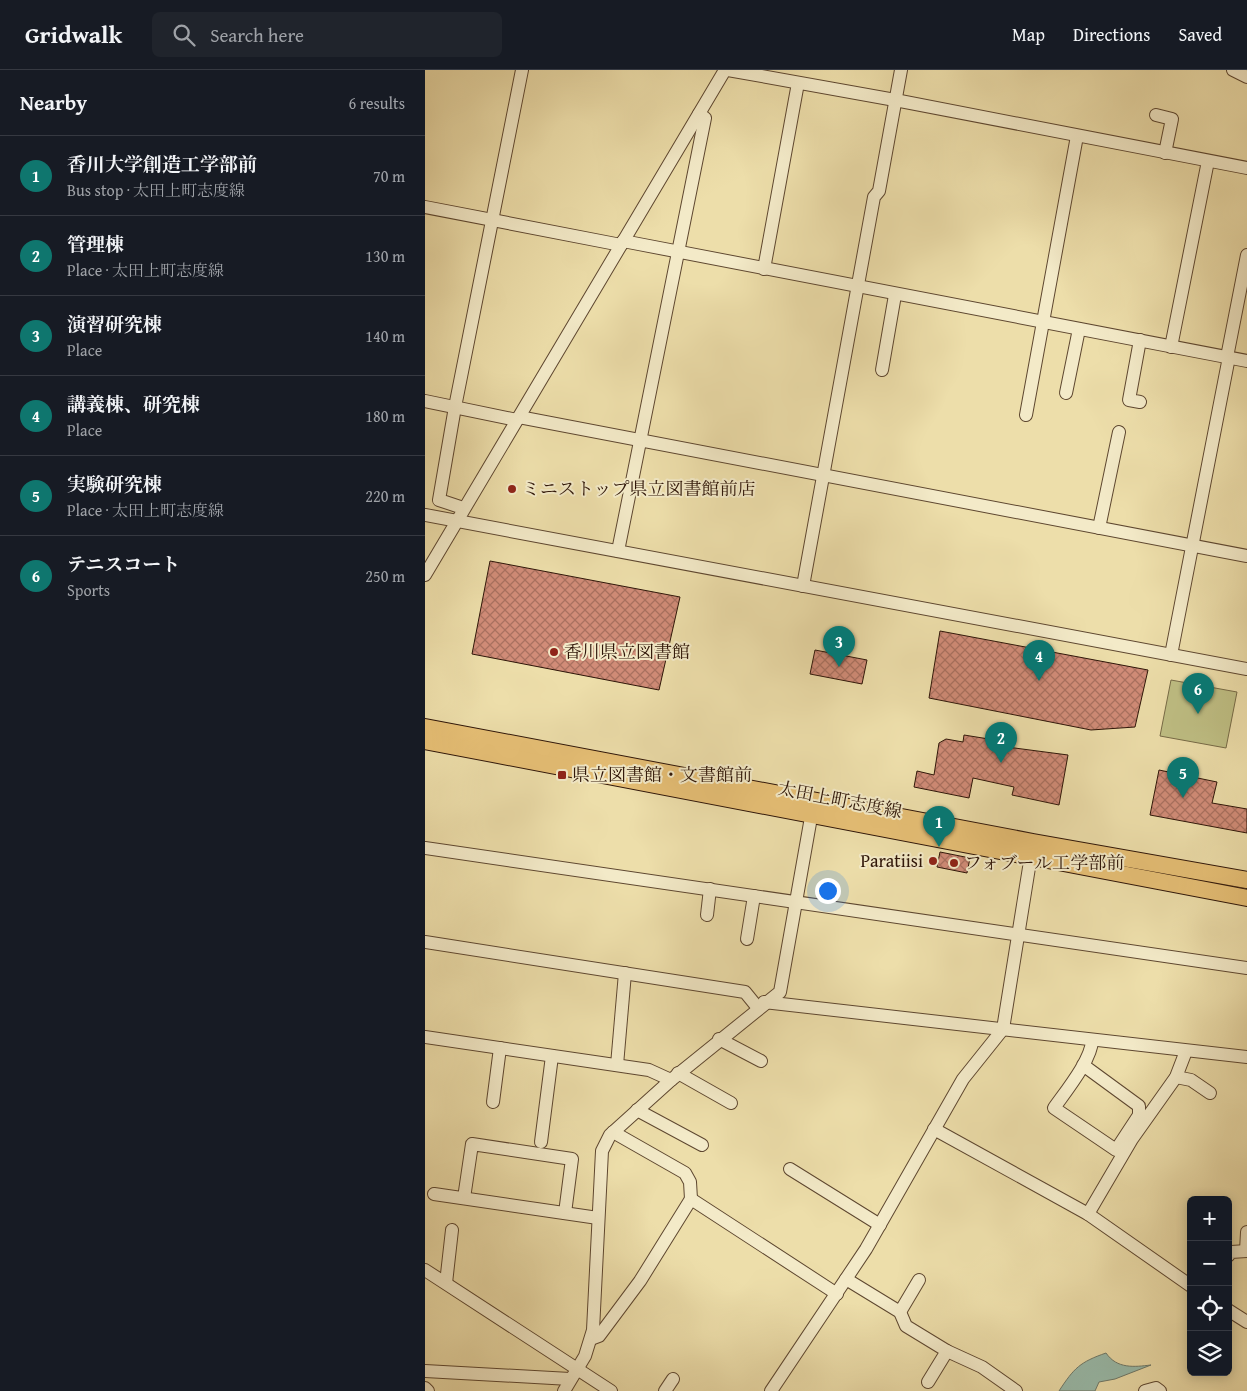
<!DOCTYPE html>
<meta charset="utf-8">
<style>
body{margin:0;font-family:"Gentium Book Plus","Noto Serif JP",serif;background:#20242c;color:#f1f3f6}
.controls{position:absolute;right:15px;bottom:15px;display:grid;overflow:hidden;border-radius:8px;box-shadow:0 2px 12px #0003}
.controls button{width:45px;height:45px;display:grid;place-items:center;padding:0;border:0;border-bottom:1px solid #363941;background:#171b24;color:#f1f3f6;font:25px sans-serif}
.you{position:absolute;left:402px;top:820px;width:18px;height:18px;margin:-12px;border:4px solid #fff;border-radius:50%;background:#1a73e8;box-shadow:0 0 0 8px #1a73e833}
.badge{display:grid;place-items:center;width:32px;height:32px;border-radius:50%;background:#0f766e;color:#fff;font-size:16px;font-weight:700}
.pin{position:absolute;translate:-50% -41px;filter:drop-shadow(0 1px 2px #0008)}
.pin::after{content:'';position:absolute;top:26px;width:18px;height:15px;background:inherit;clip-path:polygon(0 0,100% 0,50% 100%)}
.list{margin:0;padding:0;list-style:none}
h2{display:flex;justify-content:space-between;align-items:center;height:65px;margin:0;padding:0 20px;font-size:21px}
h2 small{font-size:16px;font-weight:400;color:#9ea1a6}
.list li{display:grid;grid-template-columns:32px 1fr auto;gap:15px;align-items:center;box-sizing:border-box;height:80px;padding:0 20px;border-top:1px solid #363941}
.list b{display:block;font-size:19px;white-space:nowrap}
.list p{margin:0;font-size:16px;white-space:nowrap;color:#9ea1a6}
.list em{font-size:16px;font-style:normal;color:#9ea1a6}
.icon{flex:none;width:28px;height:28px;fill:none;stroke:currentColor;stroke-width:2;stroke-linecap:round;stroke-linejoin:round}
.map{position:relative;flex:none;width:822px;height:1321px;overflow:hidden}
header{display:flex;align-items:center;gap:30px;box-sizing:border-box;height:70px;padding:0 25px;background:#171b24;border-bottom:1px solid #363941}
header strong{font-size:24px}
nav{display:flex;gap:28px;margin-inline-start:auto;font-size:18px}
.search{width:350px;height:45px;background:#20242c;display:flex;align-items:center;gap:12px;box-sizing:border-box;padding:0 18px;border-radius:8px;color:#9ea1a6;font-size:19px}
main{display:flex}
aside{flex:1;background:#171b24}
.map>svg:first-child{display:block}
.park{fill:#bfbf84;stroke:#766a46}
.water{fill:#99bcac;stroke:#6e796a}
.building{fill:url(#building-cross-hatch);stroke:#2e1508}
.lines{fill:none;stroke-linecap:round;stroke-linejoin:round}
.minor-casing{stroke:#5e4730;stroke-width:14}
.major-casing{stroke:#2e1508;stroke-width:18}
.minor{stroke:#f3eac8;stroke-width:12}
.major{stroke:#e6bf75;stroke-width:16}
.poi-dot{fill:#8f2418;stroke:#f3eac8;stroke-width:2}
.labels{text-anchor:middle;stroke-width:4;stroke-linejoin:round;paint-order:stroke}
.poi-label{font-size:18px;fill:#2e1508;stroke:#f3eac8;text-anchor:start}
.street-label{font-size:18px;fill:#2e1508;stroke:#f3eac8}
</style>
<header>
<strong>Gridwalk</strong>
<div class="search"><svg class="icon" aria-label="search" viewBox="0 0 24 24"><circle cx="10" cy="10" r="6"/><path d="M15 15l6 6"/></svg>Search here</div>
<nav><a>Map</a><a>Directions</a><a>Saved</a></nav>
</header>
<main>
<aside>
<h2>Nearby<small>6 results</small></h2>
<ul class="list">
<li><span class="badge">1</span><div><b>香川大学創造工学部前</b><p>Bus stop · 太田上町志度線</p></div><em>70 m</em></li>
<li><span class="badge">2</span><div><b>管理棟</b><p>Place · 太田上町志度線</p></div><em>130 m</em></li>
<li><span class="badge">3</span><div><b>演習研究棟</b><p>Place</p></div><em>140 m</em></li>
<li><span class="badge">4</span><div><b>講義棟、研究棟</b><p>Place</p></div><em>180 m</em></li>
<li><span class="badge">5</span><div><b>実験研究棟</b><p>Place · 太田上町志度線</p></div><em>220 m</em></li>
<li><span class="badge">6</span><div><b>テニスコート</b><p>Sports</p></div><em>250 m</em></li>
</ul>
</aside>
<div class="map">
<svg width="822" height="1321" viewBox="0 0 822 1321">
<defs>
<pattern id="building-cross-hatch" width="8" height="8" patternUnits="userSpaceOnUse" patternTransform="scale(1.25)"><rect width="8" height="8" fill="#d18c78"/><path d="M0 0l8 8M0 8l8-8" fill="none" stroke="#aa7160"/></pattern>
</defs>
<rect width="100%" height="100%" fill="#eddeaa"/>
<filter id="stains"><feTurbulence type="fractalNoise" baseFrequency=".004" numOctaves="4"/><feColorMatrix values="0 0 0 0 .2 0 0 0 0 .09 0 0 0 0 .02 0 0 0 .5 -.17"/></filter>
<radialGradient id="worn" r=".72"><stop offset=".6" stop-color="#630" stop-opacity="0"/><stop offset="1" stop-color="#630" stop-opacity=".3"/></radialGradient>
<path class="park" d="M 746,610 L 812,622 L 801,678 L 735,666 Z"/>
<path class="water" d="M 681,1283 C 692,1299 709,1297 726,1295 L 690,1309 L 674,1312 L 670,1321 L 634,1321 C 649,1298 655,1292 681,1283 Z"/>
<g class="building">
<path d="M 65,491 L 255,527 L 234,620 L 47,584 Z"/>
<path d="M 515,561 L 723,600 L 710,657 L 666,660 L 504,628 Z"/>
<path d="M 390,580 L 442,590 L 437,614 L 385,604 Z"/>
<path d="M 539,665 L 570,670 L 570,674 L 582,677 L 643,685 L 634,735 L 587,725 L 589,717 L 548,708 L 544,728 L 489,717 L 492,701 L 509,705 L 514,673 L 521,669 L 538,672 Z"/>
<path d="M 734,700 L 792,712 L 787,733 L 822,739 L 822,763 L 725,745 Z"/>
<path d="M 515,782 L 545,788 L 542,803 L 512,797 Z"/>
</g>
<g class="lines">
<g class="minor-casing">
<g id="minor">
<path d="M 303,0 L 470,30 L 822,98"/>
<path d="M 808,0 L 822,7"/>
<path d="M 731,45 L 747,49 L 740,83"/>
<path d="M 0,137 L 196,175"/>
<path d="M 198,171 L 822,291"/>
<path d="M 339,199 L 373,13"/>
<path d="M 715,270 L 704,330 L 715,332"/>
<path d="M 746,277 L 783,91"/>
<path d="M 802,287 L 822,185"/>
<path d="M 457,300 L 470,225"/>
<path d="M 641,323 L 654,259"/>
<path d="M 0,331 L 92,350"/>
<path d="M 601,345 L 652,66"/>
<path d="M 94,347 L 822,486"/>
<path d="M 38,438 L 14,430 L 30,337 L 97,0"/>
<path d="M 0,445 L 822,599"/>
<path d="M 674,458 L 694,362"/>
<path d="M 193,481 L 280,48 L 274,44"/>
<path d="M 0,505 L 300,0"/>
<path d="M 378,516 L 449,127 L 454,121 L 476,0"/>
<path d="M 746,585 L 804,287"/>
<path d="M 0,778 L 822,898"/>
<path d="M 282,845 L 285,819"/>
<path d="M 322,869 L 329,826"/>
<path d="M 0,872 L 320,922 L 333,938"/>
<path d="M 339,932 L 822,987"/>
<path d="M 0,967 L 224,1000 L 246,1010"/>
<path d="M 294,969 L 336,991"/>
<path d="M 192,995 L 200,903"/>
<path d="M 658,995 L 714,1036 L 714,1045 L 691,1080 L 629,1038 C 641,1021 667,989 667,970"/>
<path d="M 253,1003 L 306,1033"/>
<path d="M 751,1007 L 766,1010 L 785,1023"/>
<path d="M 68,1032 L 75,978"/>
<path d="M 212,1040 L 277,1075"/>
<path d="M 509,1059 L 663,1144 L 766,1216"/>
<path d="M 188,1062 L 260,1103 L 265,1112 L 266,1129"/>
<path d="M 116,1072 L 127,986"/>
<path d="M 365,1099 L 455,1155"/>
<path d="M 9,1124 L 173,1148"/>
<path d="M 39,1128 L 47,1074 L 147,1089 L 140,1143"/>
<path d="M 663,1144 L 707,1069 L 751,1007 L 761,981"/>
<path d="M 821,1181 L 822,1162"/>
<path d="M 803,1186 L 806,1182 L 822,1181"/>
<path d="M 0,1200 L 186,1321"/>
<path d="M 421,1209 L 475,1242 L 481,1256 L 522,1281 L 503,1312"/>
<path d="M 21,1213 L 27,1160"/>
<path d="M 803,1240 L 822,1252"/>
<path d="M 475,1242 L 494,1210"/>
<path d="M 166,1269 L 174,1266 L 215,1211 L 266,1129 L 412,1224"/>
<path d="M 522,1281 L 557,1297 L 591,1321"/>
<path d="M 0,1301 L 145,1309"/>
<path d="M 0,1318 L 3,1321"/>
<path d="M 139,1321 L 160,1286 L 168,1260 L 177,1081 L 185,1065 L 246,1010 L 355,922 L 388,736"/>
<path d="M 240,1321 L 248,1309"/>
<path d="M 346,1321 L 441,1179 L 538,1009 L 578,959 L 607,779"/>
<path d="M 720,1321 L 731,1318 L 735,1321"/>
</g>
</g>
<g class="major-casing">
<g id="major">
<path d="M 0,657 L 608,772 L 822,810"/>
<path d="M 0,671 L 822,828"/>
</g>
</g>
<use href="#minor" class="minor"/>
<use href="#major" class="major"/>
</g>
<g class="poi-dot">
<circle cx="87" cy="419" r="5"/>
<circle cx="129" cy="582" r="5"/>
<rect x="132" y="700" width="10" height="10" rx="2.5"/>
<circle cx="508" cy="791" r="5"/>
<circle cx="529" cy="793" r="5"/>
</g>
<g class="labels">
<g class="poi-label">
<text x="97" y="425">ミニストップ県立図書館前店</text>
<text x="139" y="588">香川県立図書館</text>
<text x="147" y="711">県立図書館・文書館前</text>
<text x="498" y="797" text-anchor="end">Paratiisi</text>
<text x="539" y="799">フォブール工学部前</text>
</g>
<g class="street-label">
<text transform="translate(415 730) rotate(11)" y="6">太田上町志度線</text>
</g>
</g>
<rect width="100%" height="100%" filter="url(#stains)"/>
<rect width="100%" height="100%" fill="url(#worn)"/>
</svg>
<div class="controls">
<button>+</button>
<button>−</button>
<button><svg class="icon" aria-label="locate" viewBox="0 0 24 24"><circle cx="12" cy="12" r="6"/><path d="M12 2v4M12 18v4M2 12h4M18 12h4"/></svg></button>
<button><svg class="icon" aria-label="layers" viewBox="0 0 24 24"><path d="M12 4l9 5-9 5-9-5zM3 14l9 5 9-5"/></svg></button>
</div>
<div class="you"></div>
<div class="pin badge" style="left:514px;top:777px">1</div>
<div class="pin badge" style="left:576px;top:693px">2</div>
<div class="pin badge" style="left:414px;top:597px">3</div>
<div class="pin badge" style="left:614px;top:611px">4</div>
<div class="pin badge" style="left:758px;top:728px">5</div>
<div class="pin badge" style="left:773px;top:644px">6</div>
</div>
</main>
